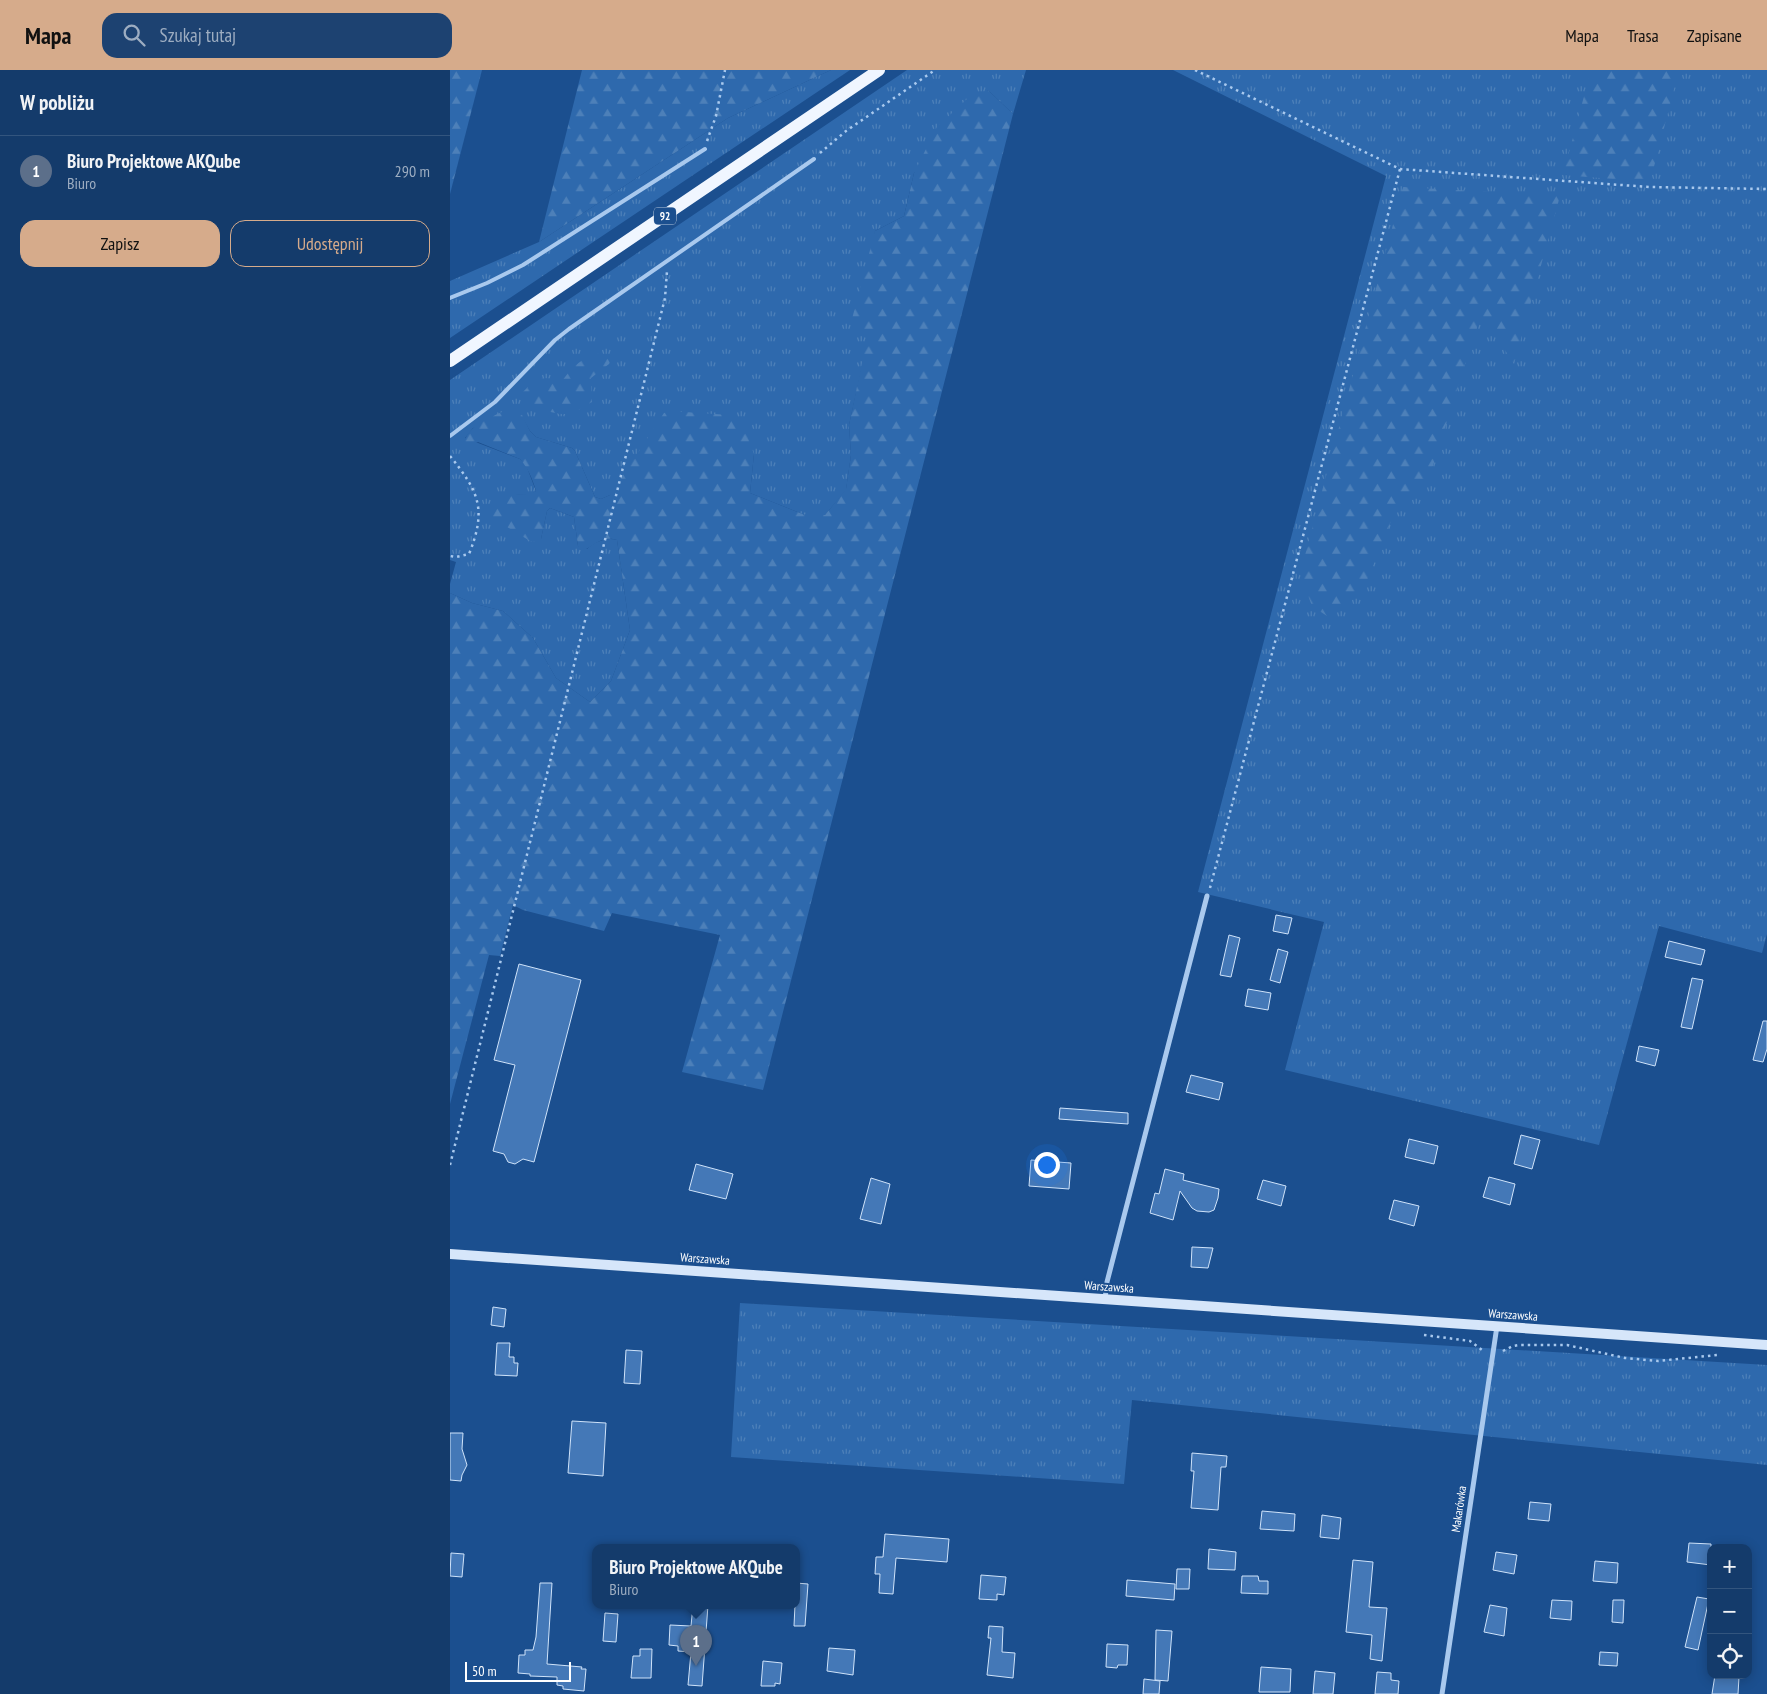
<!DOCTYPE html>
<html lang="pl">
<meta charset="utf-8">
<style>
body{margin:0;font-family:"PT Sans Narrow",sans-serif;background:#1d4271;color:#f1f3f6}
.controls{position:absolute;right:15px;bottom:15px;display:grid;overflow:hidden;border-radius:10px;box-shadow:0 2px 12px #0003}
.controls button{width:45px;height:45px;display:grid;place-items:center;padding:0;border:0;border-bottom:1px solid #33557e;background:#143b6b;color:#f1f3f6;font:25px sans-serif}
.scale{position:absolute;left:15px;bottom:12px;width:106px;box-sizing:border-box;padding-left:5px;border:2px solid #fff;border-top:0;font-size:14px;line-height:18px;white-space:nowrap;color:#fff;-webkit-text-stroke:4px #1b4f8f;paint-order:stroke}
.you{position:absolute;left:596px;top:1094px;width:18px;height:18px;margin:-12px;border:4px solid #fff;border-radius:50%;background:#1a73e8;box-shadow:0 0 0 8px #1a73e833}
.badge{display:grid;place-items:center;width:32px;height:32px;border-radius:50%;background:#d6ab8b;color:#fff;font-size:16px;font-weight:700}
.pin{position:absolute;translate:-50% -41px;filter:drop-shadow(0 1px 2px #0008)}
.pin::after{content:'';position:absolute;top:26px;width:18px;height:15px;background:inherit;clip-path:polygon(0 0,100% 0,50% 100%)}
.popup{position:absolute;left:142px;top:1474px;width:208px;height:65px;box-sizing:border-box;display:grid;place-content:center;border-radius:10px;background:#143b6b;filter:drop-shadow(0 1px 4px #0005);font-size:16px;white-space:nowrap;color:#9dadc1}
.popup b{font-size:19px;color:#f1f3f6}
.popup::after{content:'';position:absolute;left:50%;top:100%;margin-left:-10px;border:10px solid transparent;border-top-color:#143b6b}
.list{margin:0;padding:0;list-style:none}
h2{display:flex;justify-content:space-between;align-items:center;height:65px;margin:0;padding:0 20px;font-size:21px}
h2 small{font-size:16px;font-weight:400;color:#9dadc1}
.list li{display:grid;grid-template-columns:32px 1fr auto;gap:15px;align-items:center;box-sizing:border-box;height:70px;padding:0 20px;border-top:1px solid #33557e}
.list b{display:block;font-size:19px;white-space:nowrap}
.list p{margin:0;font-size:16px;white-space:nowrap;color:#9dadc1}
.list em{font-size:16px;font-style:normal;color:#9dadc1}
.actions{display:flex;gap:10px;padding:15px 20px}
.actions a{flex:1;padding:11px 0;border:1px solid #d6ab8b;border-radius:15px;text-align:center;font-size:18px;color:#d6ab8b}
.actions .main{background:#d6ab8b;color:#111}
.icon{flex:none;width:28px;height:28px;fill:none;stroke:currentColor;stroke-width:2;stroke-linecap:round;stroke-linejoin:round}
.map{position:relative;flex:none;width:1317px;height:1624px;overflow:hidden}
header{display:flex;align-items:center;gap:30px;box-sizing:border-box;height:70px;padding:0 25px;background:#d6ab8b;color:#111}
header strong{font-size:24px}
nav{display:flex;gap:28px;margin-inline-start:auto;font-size:18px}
.search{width:350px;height:45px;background:#1d4271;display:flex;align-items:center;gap:12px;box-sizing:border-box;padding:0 18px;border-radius:15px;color:#9dadc1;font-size:19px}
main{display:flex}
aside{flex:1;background:#143b6b}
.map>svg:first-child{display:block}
.grass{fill:url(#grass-tufts)}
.forest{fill:url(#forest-firs)}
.building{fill:#4478b7;stroke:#cfe3fa}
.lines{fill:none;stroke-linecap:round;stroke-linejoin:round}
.path{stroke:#a9c9ee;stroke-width:2.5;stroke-dasharray:2.5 4;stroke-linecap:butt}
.lane{stroke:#a9c9ee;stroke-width:4}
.street{stroke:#a9c9ee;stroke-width:5}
.secondary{stroke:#d6e6fa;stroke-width:10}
.primary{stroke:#f0f6ff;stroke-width:12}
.labels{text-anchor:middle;stroke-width:4;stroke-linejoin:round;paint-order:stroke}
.shield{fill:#1b4f8f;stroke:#bbcadd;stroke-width:1}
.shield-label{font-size:11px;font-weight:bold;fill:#fff}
.street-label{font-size:12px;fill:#fff;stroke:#1b4f8f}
</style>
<header>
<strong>Mapa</strong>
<div class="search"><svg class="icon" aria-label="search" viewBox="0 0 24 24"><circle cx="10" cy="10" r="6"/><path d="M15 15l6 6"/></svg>Szukaj tutaj</div>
<nav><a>Mapa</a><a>Trasa</a><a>Zapisane</a></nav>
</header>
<main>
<aside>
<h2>W pobliżu<small></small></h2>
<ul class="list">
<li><span class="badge" style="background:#5c6f8a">1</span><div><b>Biuro Projektowe AKQube</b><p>Biuro</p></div><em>290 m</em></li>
</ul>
<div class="actions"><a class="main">Zapisz</a><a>Udostępnij</a></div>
</aside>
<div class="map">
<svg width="1317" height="1624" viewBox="0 0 1317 1624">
<defs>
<pattern id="grass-tufts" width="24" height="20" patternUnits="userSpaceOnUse" patternTransform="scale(1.25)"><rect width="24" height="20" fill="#2e69ad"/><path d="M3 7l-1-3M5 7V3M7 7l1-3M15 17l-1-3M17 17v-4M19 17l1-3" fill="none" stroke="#4d80b9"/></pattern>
<pattern id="forest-firs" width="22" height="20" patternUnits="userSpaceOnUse" patternTransform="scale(1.25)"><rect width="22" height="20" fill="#2e69ad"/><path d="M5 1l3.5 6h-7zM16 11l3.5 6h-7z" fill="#4d80b9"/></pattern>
</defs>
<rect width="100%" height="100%" fill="#1b4f8f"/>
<g class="grass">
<path d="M 381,0 L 400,0 L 0,268 L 0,211 L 89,172 L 278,48 Z"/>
<path d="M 457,0 L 576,0 L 563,44 L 538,20 L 464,103 L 454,146 L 425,161 L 418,269 L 399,355 L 401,385 L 396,420 L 375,445 L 355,445 L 300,423 L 304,384 L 160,425 L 151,429 L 145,427 L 125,381 L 122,378 L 86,367 L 80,361 L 71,345 L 23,358 L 15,368 L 70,389 L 76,395 L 86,421 L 80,425 L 48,424 L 91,469 L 97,441 L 100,438 L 124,447 L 128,476 L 137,479 C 145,472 156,467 167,470 L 180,560 L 161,611 L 140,632 L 106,608 L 83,568 L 53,541 L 22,533 L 0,523 L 0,514 L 6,492 L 0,490 L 0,310 Z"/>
<path d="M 723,0 L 1317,0 L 1317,864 L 1312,883 L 1209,856 L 1149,1075 L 835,1000 L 874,852 L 748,822 L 936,106 Z"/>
<path d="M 290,1233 L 1317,1295 L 1317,1395 L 682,1330 L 674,1414 L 281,1387 Z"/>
</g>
<g class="forest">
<path d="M 0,0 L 32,0 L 0,124 Z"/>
<path d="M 132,0 L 381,0 L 278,48 L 89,172 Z"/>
<path d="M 1141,0 L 1229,0 L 1200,112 L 1113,105 Z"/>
<path d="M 538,20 L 563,44 L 313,1020 L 232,1002 L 270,865 L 162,843 L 154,861 L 73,840 L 63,835 L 50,886 L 39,885 L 0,1034 L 0,523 L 22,533 L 53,541 L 83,568 L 106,608 L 140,632 L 161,611 L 180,560 L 167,470 C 151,465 145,476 132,481 L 128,476 L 124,447 L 100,438 L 97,441 L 91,469 L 88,472 L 80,471 L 44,449 L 41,446 L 43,426 C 56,419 73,429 86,421 C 83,410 78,398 70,389 L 28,372 L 15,377 C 11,358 42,347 56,340 L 72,345 L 80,361 L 86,367 L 122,378 L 125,381 L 145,427 L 151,429 L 160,425 L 214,343 L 220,341 L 279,345 L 293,354 L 304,384 L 300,423 L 355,445 L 375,445 L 396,419 L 401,385 L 399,355 L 417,269 L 402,249 L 425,161 L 454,146 L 464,103 L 487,57 L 517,29 Z"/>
<path d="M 953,117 L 1110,126 L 1064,294 L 1031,243 L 981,402 L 943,446 L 914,518 L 877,546 L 862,536 L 850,504 Z"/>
<path d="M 151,283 L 156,285 L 160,292 L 159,294 L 141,308 L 142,332 C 136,336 124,343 117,344 C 104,345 77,336 71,324 C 86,308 92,305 112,311 C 123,296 132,287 151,283 Z"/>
</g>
<g class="building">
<path d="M 826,845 L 842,848 L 838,864 L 823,861 Z"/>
<path d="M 779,865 L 790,868 L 781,907 L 770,905 Z"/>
<path d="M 1219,871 L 1255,880 L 1251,895 L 1215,887 Z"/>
<path d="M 828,879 L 838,882 L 830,913 L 820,910 Z"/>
<path d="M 69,894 L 131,910 L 84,1092 L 73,1089 L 65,1094 L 58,1092 L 54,1084 L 43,1081 L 65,995 L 44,990 Z"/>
<path d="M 1242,908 L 1253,910 L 1242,959 L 1231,957 Z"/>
<path d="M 798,919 L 821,923 L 818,940 L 795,936 Z"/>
<path d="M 1313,951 L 1317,951 L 1317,979 L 1313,992 L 1303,990 Z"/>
<path d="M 1189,976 L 1209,980 L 1205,996 L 1186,991 Z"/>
<path d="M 741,1005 L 773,1013 L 769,1030 L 736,1022 Z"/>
<path d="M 610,1038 L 678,1043 L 678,1054 L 609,1049 Z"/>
<path d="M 1071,1065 L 1090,1070 L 1082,1099 L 1064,1094 Z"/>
<path d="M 959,1069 L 988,1076 L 984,1094 L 955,1087 Z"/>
<path d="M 581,1090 L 621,1093 L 619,1119 L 579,1116 Z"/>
<path d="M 246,1094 L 283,1104 L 276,1129 L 239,1120 Z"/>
<path d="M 715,1099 L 734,1104 L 733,1110 L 769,1119 L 768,1128 L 764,1140 L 759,1142 L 747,1141 L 742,1138 L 730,1121 L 723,1150 L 700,1143 L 705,1123 L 709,1124 Z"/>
<path d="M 1039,1107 L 1065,1114 L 1060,1135 L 1033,1127 Z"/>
<path d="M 421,1108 L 440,1114 L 431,1154 L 410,1149 Z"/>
<path d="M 813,1110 L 836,1116 L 831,1136 L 807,1129 Z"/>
<path d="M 944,1130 L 969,1136 L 964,1156 L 939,1149 Z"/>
<path d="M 742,1177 L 763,1178 L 758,1198 L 741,1197 Z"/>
<path d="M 43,1237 L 56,1239 L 54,1257 L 41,1255 Z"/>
<path d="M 47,1273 L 60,1273 L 59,1287 L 64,1287 L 64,1293 L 68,1293 L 67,1306 L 45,1305 Z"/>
<path d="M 176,1280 L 192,1281 L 190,1314 L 174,1313 Z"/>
<path d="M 122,1351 L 156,1353 L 153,1406 L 118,1403 Z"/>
<path d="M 0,1363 L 13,1363 L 12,1379 L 17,1395 L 12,1405 L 11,1411 L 0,1410 Z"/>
<path d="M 742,1383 L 777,1386 L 776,1397 L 771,1397 L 768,1440 L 741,1438 L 744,1401 L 741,1401 Z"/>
<path d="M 1080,1432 L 1101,1434 L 1099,1451 L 1078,1449 Z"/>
<path d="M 812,1441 L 845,1444 L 844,1461 L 810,1459 Z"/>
<path d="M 872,1445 L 891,1448 L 889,1469 L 870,1467 Z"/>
<path d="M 435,1464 L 499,1469 L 497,1492 L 446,1488 L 443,1524 L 429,1523 L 430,1504 L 425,1504 L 426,1487 L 433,1487 Z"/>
<path d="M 1239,1473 L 1261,1474 L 1261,1495 L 1237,1492 Z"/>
<path d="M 759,1479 L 786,1482 L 785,1500 L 758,1499 Z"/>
<path d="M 1046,1482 L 1067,1485 L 1064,1504 L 1043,1500 Z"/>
<path d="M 1,1483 L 14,1484 L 12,1507 L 0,1506 Z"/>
<path d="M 903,1490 L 923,1492 L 919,1537 L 937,1538 L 932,1591 L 920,1589 L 922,1565 L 896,1562 Z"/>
<path d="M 1145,1491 L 1168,1493 L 1167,1513 L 1143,1511 Z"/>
<path d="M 727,1499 L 740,1499 L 739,1519 L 726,1519 Z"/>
<path d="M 531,1505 L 556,1507 L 554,1525 L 547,1524 L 547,1530 L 529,1529 Z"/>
<path d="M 792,1506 L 808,1506 L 809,1511 L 818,1511 L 818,1524 L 791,1523 Z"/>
<path d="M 677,1510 L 725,1514 L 724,1530 L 676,1526 Z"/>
<path d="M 90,1513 L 102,1513 L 97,1594 L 132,1597 L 131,1599 L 136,1599 L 134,1621 L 113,1619 L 113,1616 L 107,1615 L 107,1607 L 80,1606 L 80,1604 L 68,1603 L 69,1585 L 75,1585 L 75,1580 L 83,1580 L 86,1567 Z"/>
<path d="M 346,1513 L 358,1514 L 355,1556 L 344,1556 Z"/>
<path d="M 1247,1527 L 1259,1529 L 1248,1580 L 1235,1577 Z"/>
<path d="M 1102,1530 L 1122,1531 L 1121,1550 L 1100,1548 Z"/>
<path d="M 1163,1530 L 1174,1530 L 1173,1553 L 1162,1552 Z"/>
<path d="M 243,1535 L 258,1535 L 252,1616 L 238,1615 L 241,1582 L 228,1581 L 228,1576 L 219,1575 L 220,1555 L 241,1556 Z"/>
<path d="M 1040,1535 L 1057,1538 L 1054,1566 L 1034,1562 Z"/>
<path d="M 155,1543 L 168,1544 L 166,1572 L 153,1571 Z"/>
<path d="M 539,1556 L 553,1557 L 552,1582 L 565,1583 L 563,1608 L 537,1605 L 541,1568 L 538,1568 Z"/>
<path d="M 706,1560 L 722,1561 L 718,1611 L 705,1610 Z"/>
<path d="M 657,1574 L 678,1575 L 677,1595 L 668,1595 L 667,1598 L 656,1597 Z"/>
<path d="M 379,1578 L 405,1580 L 403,1605 L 377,1601 Z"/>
<path d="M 190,1579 L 202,1579 L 201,1608 L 181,1608 L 183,1586 L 190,1586 Z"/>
<path d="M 1150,1582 L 1168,1583 L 1167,1596 L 1149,1595 Z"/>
<path d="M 313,1591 L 332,1593 L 330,1614 L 325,1613 L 325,1616 L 311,1616 Z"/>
<path d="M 811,1597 L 841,1599 L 840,1622 L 809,1622 Z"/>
<path d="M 865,1601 L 885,1603 L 883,1624 L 863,1624 Z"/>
<path d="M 927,1602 L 941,1603 L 941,1610 L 949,1611 L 948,1624 L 925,1624 Z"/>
<path d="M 1265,1605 L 1289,1607 L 1288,1624 L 1262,1624 Z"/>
<path d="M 694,1609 L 710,1611 L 709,1624 L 693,1624 Z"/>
</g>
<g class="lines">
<g class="path">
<path d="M 745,0 L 950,99 L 1199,117 L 1317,119"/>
<path d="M 257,71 L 266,46 L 275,0"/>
<path d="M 370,83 L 396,61 L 485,0"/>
<path d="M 0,386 C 29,422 37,439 19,484 L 6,487 L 0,486"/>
<path d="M 760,818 L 950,99"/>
<path d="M 0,1095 L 215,228 L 217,201"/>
<path d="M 974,1265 L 1020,1271 L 1032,1280 L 1035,1280"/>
<path d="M 1053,1281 L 1063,1276 L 1069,1275 L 1117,1275 L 1175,1288 L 1208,1291 L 1267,1285"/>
</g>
<g class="lane">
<path d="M 0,228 L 37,213 L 73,195 L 255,79"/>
<path d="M 0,366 L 45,332 L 105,270 L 119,259 L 364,89"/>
</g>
<g class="street">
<path d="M 655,1229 L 657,1212 L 673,1150 L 757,826"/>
<path d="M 992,1624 L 1047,1256"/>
</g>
<path class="secondary" d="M 0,1184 L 1317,1275"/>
<path class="primary" d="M 0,291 L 429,0"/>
</g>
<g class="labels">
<rect class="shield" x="204" y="137.5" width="22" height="17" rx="4"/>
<g class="shield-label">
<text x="215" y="150">92</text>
</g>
<g class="street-label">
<text transform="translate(255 1189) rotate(4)" y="4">Warszawska</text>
<text transform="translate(659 1217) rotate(4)" y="4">Warszawska</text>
<text transform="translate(1063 1245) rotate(4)" y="4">Warszawska</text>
<text transform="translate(1009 1439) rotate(-82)" y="4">Makarówka</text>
</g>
</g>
</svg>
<div class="controls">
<button>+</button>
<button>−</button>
<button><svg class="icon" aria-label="locate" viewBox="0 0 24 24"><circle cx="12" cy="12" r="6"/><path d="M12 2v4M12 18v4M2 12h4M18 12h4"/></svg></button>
</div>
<div class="scale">50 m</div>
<div class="you"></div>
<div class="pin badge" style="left:246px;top:1596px;background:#5c6f8a">1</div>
<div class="popup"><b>Biuro Projektowe AKQube</b>Biuro</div>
</div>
</main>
